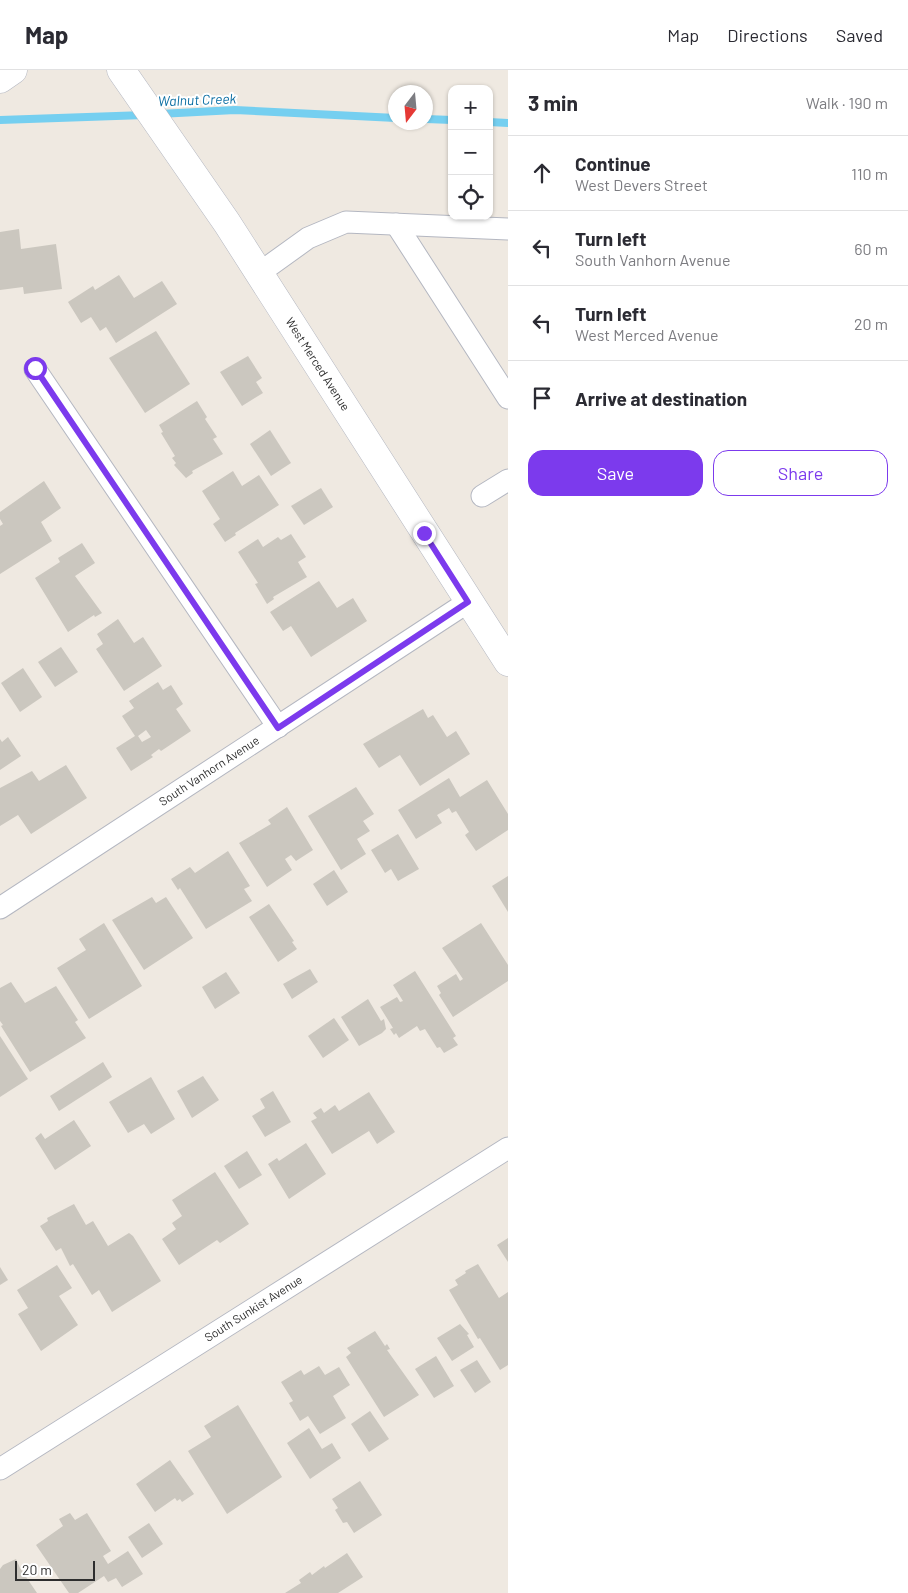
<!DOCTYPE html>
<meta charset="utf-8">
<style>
body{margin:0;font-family:Barlow,sans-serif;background:#f7f7f7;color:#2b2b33}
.controls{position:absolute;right:15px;top:15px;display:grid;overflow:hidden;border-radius:10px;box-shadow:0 1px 4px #0004}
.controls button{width:45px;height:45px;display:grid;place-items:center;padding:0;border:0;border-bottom:1px solid #e1e1e2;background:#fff;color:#2b2b33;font:25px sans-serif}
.compass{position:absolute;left:388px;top:15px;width:45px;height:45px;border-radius:50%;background:#fff;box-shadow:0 1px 4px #0004;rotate:196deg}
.scale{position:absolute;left:15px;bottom:12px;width:80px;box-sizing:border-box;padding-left:5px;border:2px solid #2e2e2e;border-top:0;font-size:14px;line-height:18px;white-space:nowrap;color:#2e2e2e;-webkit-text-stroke:4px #fff;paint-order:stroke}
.stop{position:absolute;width:15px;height:15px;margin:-11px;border:4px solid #7c3aed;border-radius:50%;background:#fff}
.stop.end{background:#7c3aed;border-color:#fff;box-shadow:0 1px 5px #0008}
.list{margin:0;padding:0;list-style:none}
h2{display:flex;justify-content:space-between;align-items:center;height:65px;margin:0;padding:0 20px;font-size:21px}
h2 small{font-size:16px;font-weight:400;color:#7c7c81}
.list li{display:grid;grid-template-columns:32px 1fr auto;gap:15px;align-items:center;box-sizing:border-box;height:75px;padding:0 20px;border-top:1px solid #e1e1e2}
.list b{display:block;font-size:19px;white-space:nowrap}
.list p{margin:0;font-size:16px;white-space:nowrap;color:#7c7c81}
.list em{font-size:16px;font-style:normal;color:#7c7c81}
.actions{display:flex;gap:10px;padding:15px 20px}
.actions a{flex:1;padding:11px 0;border:1px solid #7c3aed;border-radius:15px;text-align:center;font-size:18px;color:#7c3aed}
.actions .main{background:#7c3aed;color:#fff}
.icon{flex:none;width:28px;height:28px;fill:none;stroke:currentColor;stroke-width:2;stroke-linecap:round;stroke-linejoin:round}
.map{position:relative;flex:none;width:508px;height:1523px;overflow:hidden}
header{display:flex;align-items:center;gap:30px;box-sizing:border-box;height:70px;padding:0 25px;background:#fff;border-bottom:1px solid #e1e1e2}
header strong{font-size:24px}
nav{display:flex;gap:28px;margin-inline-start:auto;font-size:18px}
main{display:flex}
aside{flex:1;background:#fff}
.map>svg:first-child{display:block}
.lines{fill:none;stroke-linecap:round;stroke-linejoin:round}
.stream{stroke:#75cff0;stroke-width:8}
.building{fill:#cbc7bf;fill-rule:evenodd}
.street-casing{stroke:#b4b7c1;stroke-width:23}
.secondary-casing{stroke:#b4b7c1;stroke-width:29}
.street{stroke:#fff;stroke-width:21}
.secondary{stroke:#fff;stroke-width:28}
.route{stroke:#7c3aed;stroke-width:6}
.labels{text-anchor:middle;stroke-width:4;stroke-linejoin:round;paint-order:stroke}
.street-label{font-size:12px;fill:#2e2e2e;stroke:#fff}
.water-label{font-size:14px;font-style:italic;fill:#0d6fa3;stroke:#fff}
</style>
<header>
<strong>Map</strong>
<nav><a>Map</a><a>Directions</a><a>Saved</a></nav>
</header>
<main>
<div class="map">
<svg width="508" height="1523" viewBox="0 0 508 1523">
<rect width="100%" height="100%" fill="#efe9e1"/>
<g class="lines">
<g class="stream">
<path d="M 159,44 L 235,40 L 396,48"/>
<path d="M 426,49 L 452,50"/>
<path d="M 0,50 L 145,45"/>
<path d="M 489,52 L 508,53"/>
</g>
</g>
<g class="building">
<path d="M 19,159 L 21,179 L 56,174 L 62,219 L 24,224 L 23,217 L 0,220 L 0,162 Z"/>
<path d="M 119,205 L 134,228 L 162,211 L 177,234 L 116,273 L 106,257 L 100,261 L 91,247 L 81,253 L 68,232 L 93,216 L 95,220 Z"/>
<path d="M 156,261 L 190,314 L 145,343 L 109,288 Z"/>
<path d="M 248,286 L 262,308 L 256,312 L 263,323 L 242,336 L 220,302 Z"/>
<path d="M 197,331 L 207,347 L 205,349 L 217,367 L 213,369 L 223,384 L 192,401 L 193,403 L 186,408 L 174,395 L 176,393 L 172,388 L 175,386 L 161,363 L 163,362 L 159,355 Z"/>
<path d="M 270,360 L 291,393 L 271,406 L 250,374 Z"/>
<path d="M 233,401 L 242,416 L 259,405 L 279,435 L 235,463 L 236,465 L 225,472 L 213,454 L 220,449 L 202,421 Z"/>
<path d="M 44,411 L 61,438 L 41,452 L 52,471 L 0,504 L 0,456 L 3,454 L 0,449 L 0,442 Z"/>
<path d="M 321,418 L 333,437 L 304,455 L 291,436 Z"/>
<path d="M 291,464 L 306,487 L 298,492 L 307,507 L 273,527 L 274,529 L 267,534 L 255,514 L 258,513 L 238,482 L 258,469 L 263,477 L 278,467 L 281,470 Z"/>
<path d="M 82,473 L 95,493 L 75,506 L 102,543 L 95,547 L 94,545 L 68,562 L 35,508 L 60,492 L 58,488 Z"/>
<path d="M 319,511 L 337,538 L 353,528 L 367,551 L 311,587 L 291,556 L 283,561 L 270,542 Z"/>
<path d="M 118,549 L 134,573 L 143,567 L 162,596 L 124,621 L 96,579 L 103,574 L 97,564 Z"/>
<path d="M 61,577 L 78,602 L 55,617 L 38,592 Z"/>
<path d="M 23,598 L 42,627 L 20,642 L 1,613 Z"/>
<path d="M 158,612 L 163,620 L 171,615 L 183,634 L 176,639 L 191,661 L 161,681 L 159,679 L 151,685 L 153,687 L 131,701 L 116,678 L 135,666 L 122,646 L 134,638 L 129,631 ZM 146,660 L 151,667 L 142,672 L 138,666 Z"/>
<path d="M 423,639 L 428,648 L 433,645 L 447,667 L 456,661 L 470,684 L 420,716 L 400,685 L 379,698 L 363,674 Z"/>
<path d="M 8,667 L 21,686 L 0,700 L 0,669 L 2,672 Z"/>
<path d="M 66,695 L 87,728 L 31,764 L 18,745 L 0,756 L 0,718 L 32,701 L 39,711 Z"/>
<path d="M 449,708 L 460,727 L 487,710 L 508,744 L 508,760 L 476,781 L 465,765 L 469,762 L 456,741 L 452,743 L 449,738 L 437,745 L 442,753 L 416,769 L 398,740 Z"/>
<path d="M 356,717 L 374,744 L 363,751 L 370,761 L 357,769 L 366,784 L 341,800 L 308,746 Z"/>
<path d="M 287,737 L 313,780 L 296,791 L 291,785 L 285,789 L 292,800 L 267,817 L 239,773 L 271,754 L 268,750 Z"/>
<path d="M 398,764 L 419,799 L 398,811 L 391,799 L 385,803 L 371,780 Z"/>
<path d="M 228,781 L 250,816 L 244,819 L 252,831 L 206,859 L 180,818 L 178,820 L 171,809 L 190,797 L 195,803 Z"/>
<path d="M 334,800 L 348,822 L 327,836 L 313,814 Z"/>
<path d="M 508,806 L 508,842 L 492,816 Z"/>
<path d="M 152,827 L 156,833 L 166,827 L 193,868 L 144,900 L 112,850 Z"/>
<path d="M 269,834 L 294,871 L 292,872 L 297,879 L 278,892 L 249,847 Z"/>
<path d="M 104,853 L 142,916 L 89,949 L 57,898 L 86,880 L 79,869 Z"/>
<path d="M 481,853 L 508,895 L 508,911 L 453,947 L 439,925 L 441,923 L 437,916 L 456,904 L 460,911 L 463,909 L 442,878 Z"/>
<path d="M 310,899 L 318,912 L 292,929 L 283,914 Z"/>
<path d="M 415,901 L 456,966 L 453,968 L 458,975 L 444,983 L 440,977 L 437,978 L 425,959 L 420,961 L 417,956 L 399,968 L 396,963 L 394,965 L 390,959 L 393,958 L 380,937 L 397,927 L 400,932 L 403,931 L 393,915 Z"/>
<path d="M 226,902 L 240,923 L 215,939 L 202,917 Z"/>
<path d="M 11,912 L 25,933 L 56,916 L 78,950 L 75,952 L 86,968 L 30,1002 L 1,956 L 3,955 L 0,951 L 0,918 Z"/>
<path d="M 368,929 L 381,951 L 384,949 L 386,959 L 382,963 L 359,976 L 341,947 Z"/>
<path d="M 334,948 L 349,970 L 323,988 L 308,966 Z"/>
<path d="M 0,966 L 28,1009 L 0,1027 Z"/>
<path d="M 103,992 L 112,1007 L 59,1041 L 50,1026 Z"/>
<path d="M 203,1006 L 219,1030 L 192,1048 L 177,1021 Z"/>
<path d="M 151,1007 L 175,1049 L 151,1064 L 144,1054 L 128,1063 L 109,1032 Z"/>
<path d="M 273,1021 L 291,1052 L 265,1067 L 252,1046 L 265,1038 L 260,1029 Z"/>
<path d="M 369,1022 L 395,1062 L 377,1074 L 369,1061 L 332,1084 L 311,1051 L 317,1048 L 313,1043 L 321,1038 L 324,1043 L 335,1035 L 339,1041 Z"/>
<path d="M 74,1050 L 91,1076 L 55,1100 L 35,1068 L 41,1063 L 45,1069 Z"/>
<path d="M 306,1073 L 326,1104 L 289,1129 L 268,1094 L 277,1088 L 279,1091 Z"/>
<path d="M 247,1081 L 262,1105 L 239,1119 L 224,1096 Z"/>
<path d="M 215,1102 L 249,1154 L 220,1173 L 217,1170 L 179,1195 L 162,1169 L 176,1159 L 172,1153 L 182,1146 L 172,1130 Z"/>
<path d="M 74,1134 L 86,1155 L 93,1151 L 108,1176 L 129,1163 L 133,1166 L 161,1211 L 112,1242 L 99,1220 L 92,1225 L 73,1194 L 70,1196 L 61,1178 L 56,1181 L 40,1156 L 48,1151 L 47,1148 Z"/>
<path d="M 508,1168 L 508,1192 L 497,1175 Z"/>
<path d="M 478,1194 L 499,1228 L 508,1222 L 508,1295 L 500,1300 L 480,1268 L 478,1269 L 475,1264 L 449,1220 L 458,1215 L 455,1210 L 466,1203 L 465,1201 Z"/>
<path d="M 57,1195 L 72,1218 L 59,1226 L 78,1255 L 41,1281 L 18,1244 L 28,1238 L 17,1220 Z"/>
<path d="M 0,1197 L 8,1210 L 0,1215 Z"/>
<path d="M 460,1254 L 469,1264 L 467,1265 L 474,1277 L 452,1291 L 437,1268 Z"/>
<path d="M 375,1261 L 385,1276 L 387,1274 L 390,1279 L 387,1280 L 419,1325 L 384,1347 L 346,1287 L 351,1283 L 347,1278 Z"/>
<path d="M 436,1286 L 454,1316 L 434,1328 L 415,1299 Z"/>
<path d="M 477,1290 L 491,1312 L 475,1323 L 460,1300 Z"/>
<path d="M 319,1296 L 325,1305 L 339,1297 L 350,1315 L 333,1326 L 346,1348 L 320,1364 L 308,1346 L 300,1351 L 289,1333 L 293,1331 L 281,1312 L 301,1300 L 304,1305 Z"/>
<path d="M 238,1335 L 282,1407 L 227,1444 L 188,1381 L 211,1367 L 204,1356 Z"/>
<path d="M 370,1341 L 389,1369 L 369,1382 L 351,1354 Z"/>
<path d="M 309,1358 L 322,1379 L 332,1373 L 341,1388 L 310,1409 L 287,1373 Z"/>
<path d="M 170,1390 L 194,1424 L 182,1432 L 180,1429 L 177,1431 L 175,1428 L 155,1442 L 136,1414 Z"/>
<path d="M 360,1411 L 382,1445 L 354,1463 L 347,1452 L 343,1453 L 335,1440 L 338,1438 L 332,1429 Z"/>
<path d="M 70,1443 L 75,1450 L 87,1443 L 111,1481 L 103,1486 L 108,1494 L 128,1481 L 143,1504 L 122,1517 L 116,1508 L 108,1512 L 104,1506 L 78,1523 L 69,1523 L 36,1475 L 63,1456 L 59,1449 Z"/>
<path d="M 149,1453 L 163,1474 L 142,1488 L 128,1467 Z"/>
<path d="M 347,1483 L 363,1507 L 338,1523 L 285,1523 L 301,1513 L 299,1510 L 310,1502 L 312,1505 L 324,1496 L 325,1498 Z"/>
<path d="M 16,1489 L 20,1498 L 37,1523 L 0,1523 L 0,1499 L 3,1495 Z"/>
</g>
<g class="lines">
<g class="street-casing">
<g id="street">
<path d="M 396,154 L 508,328"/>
<path d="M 258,204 L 308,168 L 346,152 L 508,159"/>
<path d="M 35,299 L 278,657"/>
<path d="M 482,426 L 508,410"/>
<path id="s1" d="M 0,838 L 468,532"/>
<path id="s2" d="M 0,1399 L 508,1078"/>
</g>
</g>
<g class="secondary-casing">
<g id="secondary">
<path id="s3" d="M 121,0 L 227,153 L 508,592"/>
<path d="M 0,9 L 13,0"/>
</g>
</g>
<use href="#street" class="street"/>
<use href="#secondary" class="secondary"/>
</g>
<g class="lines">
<path class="route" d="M 35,298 L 278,658 L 468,532 L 424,463"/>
</g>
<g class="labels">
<g class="street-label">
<text dy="4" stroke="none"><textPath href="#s3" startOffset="354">West Merced Avenue</textPath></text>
<text dy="4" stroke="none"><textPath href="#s1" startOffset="250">South Vanhorn Avenue</textPath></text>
<text dy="4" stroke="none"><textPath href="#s2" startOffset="300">South Sunkist Avenue</textPath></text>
</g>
<g class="water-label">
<text transform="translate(197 30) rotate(-2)" y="5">Walnut Creek</text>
</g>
</g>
</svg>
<div class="controls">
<button>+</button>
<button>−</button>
<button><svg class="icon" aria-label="locate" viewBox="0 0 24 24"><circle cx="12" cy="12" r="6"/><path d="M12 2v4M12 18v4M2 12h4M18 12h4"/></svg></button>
</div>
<svg class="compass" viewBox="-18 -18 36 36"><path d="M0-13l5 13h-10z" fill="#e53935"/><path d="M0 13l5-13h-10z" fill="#7c7c81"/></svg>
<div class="scale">20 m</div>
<div class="stop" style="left:35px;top:298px"></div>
<div class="stop end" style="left:424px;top:463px"></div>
</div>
<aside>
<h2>3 min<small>Walk · 190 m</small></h2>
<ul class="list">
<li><svg class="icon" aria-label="ahead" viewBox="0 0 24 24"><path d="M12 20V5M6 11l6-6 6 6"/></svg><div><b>Continue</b><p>West Devers Street</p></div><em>110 m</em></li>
<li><svg class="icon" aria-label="left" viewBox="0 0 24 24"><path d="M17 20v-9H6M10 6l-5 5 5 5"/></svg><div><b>Turn left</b><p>South Vanhorn Avenue</p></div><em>60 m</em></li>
<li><svg class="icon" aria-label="left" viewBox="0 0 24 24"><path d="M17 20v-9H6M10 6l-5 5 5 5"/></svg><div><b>Turn left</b><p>West Merced Avenue</p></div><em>20 m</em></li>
<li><svg class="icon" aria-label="arrive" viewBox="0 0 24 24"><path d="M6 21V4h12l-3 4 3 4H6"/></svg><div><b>Arrive at destination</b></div></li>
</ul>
<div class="actions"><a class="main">Save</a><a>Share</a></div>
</aside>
</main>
